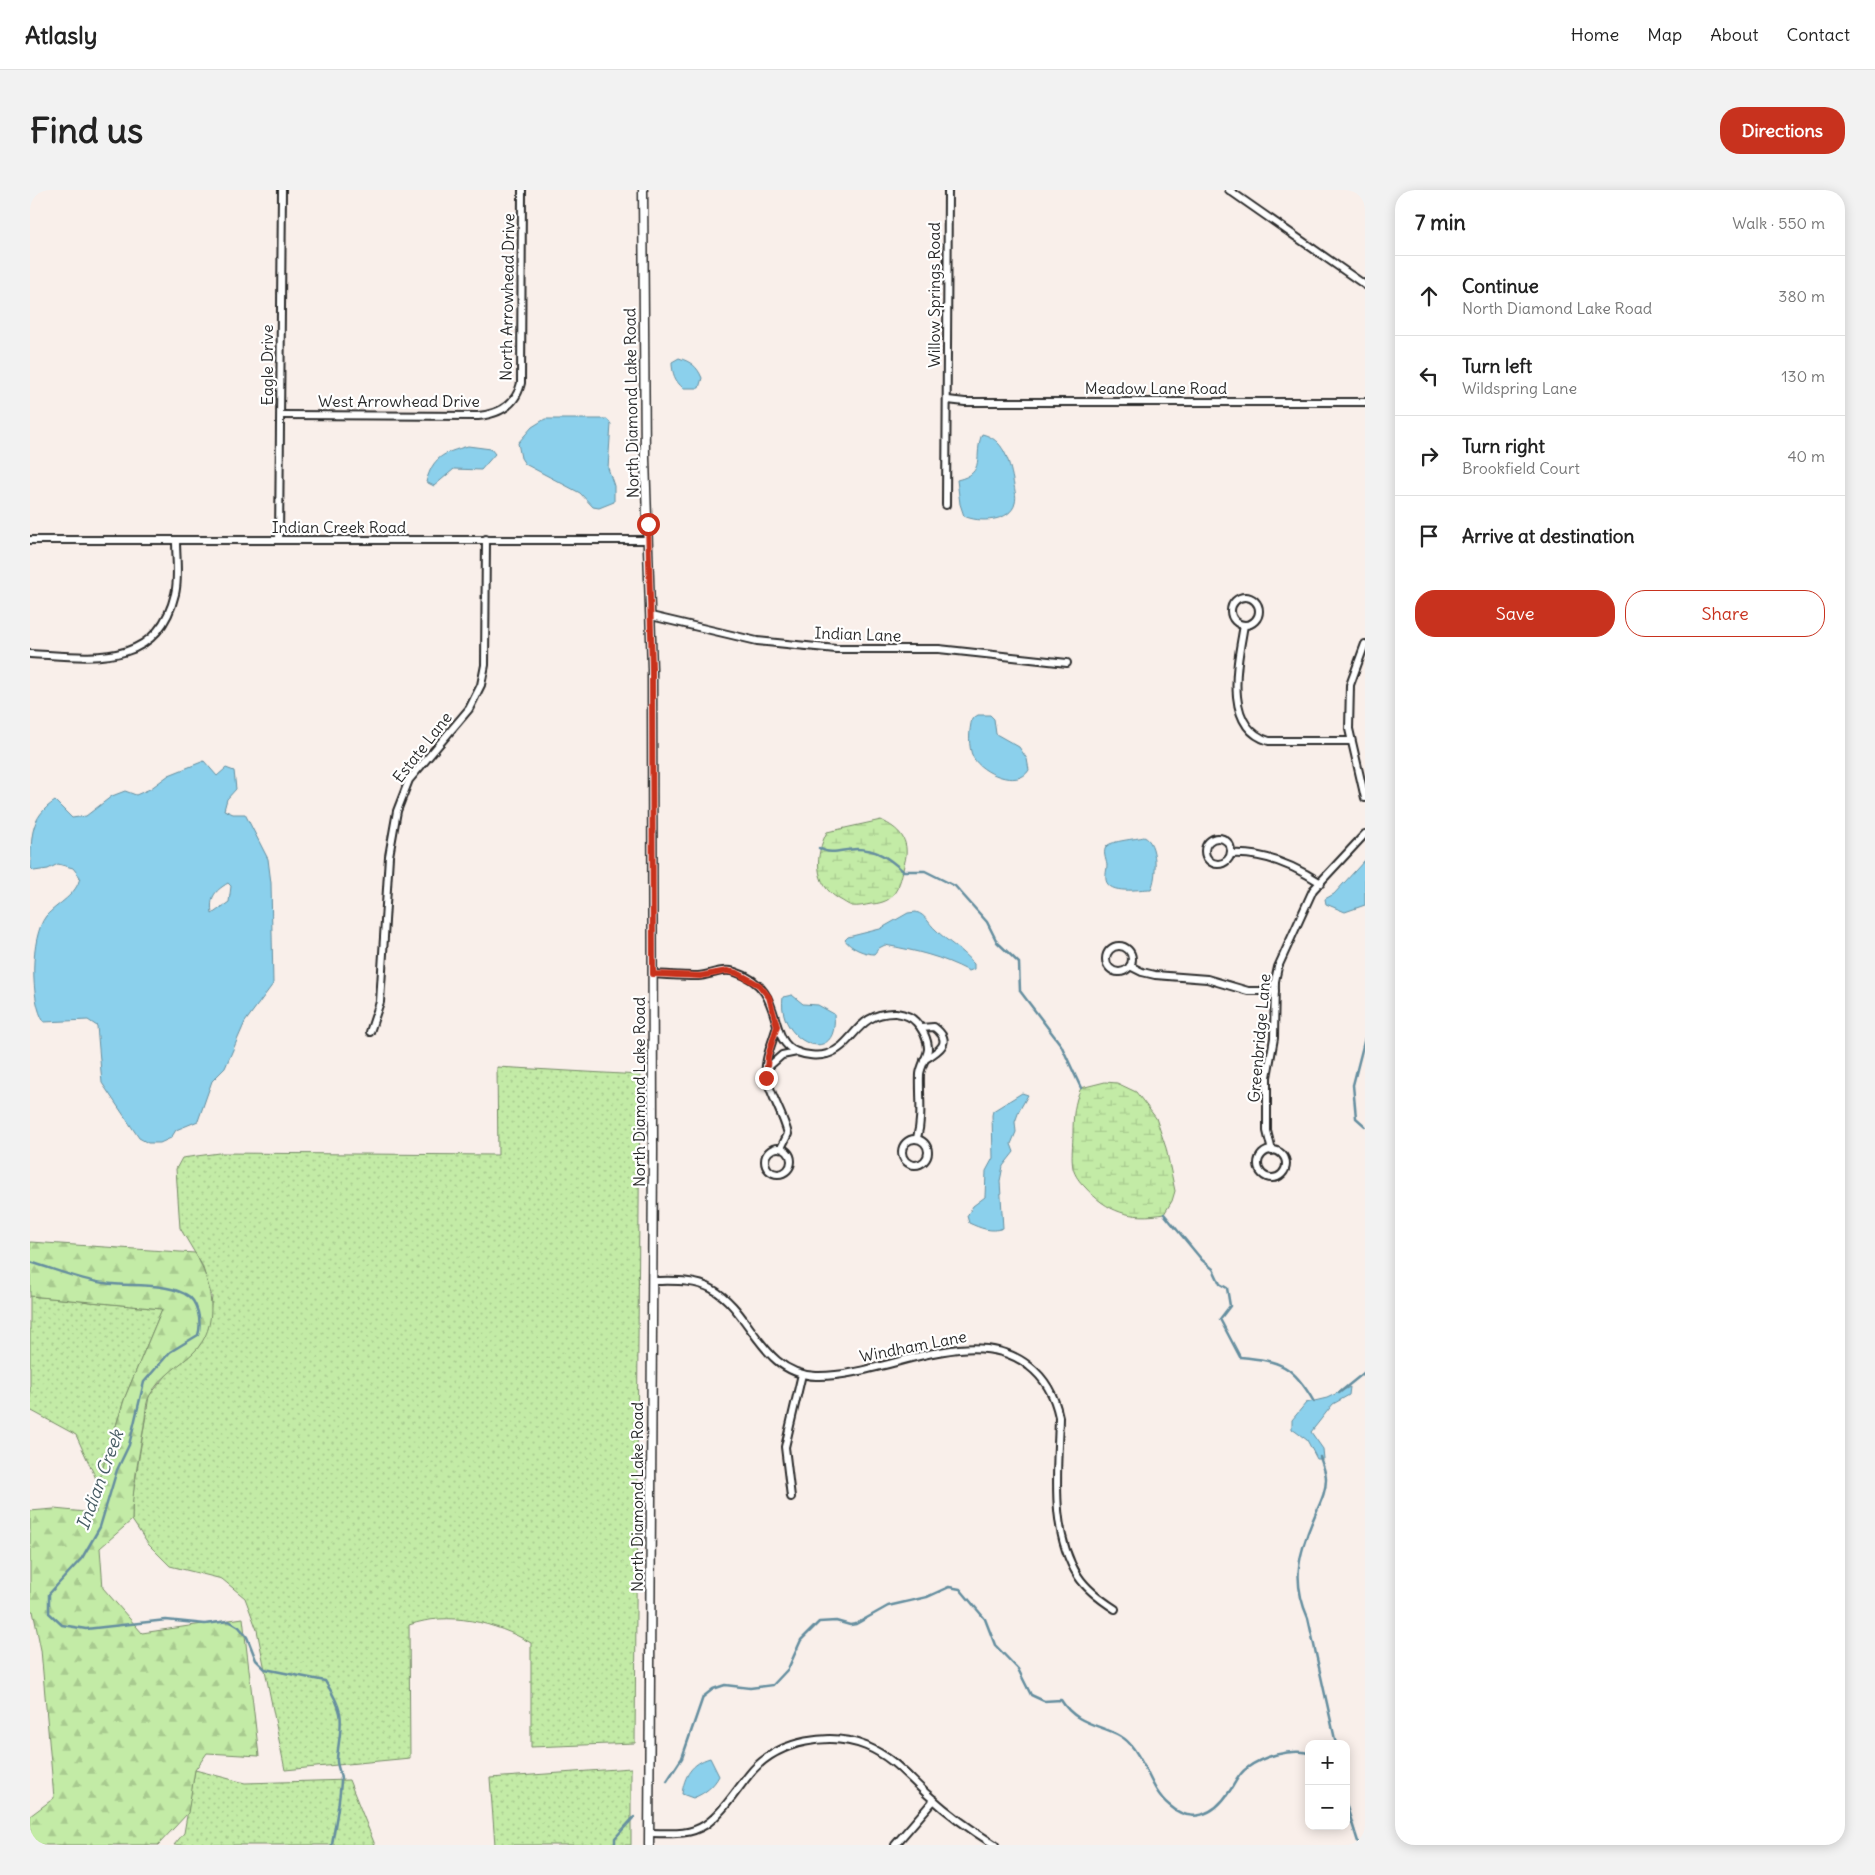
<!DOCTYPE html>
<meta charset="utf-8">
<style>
body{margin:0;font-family:Delius,sans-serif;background:#f2f2f2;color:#222}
.controls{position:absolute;right:15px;bottom:15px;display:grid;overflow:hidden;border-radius:10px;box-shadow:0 2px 12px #0003}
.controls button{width:45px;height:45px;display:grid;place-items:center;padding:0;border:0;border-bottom:1px solid #e0e0e0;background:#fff;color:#222;font:25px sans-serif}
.stop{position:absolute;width:15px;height:15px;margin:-11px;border:4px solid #c8321e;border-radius:50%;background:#fff}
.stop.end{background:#c8321e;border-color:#fff;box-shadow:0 1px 5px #0008}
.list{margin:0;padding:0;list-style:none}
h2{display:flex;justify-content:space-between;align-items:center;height:65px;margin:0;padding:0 20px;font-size:21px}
h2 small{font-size:16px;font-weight:400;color:#767676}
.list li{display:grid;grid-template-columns:32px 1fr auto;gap:15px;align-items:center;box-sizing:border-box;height:80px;padding:0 20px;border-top:1px solid #e0e0e0}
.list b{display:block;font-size:19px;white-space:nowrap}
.list p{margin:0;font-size:16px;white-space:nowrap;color:#767676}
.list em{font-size:16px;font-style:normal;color:#767676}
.actions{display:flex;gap:10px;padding:15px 20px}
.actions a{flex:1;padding:11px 0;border:1px solid #c8321e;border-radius:20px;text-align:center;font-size:18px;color:#c8321e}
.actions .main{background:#c8321e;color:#fff}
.icon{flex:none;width:28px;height:28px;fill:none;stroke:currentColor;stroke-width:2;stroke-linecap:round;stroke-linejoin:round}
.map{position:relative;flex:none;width:1335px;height:1655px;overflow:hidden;border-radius:20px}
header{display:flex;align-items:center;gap:30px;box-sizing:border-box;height:70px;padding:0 25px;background:#fff;border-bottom:1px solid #e0e0e0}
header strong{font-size:24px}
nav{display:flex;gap:28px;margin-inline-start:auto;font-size:18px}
.intro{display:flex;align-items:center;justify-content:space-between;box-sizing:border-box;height:120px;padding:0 30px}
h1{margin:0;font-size:35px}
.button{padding:12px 22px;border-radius:20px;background:#c8321e;color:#fff;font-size:18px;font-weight:700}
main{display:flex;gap:30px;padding:0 30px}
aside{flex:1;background:#fff;border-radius:20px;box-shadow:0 2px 12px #0003}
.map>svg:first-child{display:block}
.grass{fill:url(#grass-dots);stroke:#778b68}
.forest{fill:url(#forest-firs);stroke:#778b68}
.wetland{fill:url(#wetland-marsh);stroke:#778b68}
.water{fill:#8bd0ec;stroke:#658e9f;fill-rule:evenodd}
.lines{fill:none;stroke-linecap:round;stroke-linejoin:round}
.stream{stroke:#658e9f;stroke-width:2.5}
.minor-casing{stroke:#2b2b2b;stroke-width:10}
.tertiary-casing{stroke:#2b2b2b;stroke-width:11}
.minor{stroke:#fff;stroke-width:6}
.tertiary{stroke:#fff;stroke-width:8}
.route{stroke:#c8321e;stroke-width:6}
.labels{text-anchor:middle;stroke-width:4.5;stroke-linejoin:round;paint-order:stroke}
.street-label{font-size:16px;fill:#2b2b2b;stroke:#fff}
.water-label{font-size:18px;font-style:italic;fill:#485d65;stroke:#fff}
</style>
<header>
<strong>Atlasly</strong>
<nav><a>Home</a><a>Map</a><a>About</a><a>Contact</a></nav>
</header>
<div class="intro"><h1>Find us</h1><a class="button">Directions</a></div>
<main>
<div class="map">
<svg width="1335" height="1655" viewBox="0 0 1335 1655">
<defs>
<pattern id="grass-dots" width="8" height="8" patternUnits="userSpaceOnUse" patternTransform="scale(1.25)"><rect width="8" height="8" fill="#c3eba6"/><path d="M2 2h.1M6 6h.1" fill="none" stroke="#a8ca8f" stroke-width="1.8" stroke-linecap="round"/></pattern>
<pattern id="forest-firs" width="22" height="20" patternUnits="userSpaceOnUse" patternTransform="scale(1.25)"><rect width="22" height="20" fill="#c3eba6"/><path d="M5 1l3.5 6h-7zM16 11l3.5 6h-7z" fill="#a8ca8f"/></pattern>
<pattern id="wetland-marsh" width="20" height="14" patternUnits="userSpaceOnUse" patternTransform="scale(1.25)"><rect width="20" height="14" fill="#c3eba6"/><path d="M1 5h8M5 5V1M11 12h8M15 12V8" fill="none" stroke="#a8ca8f"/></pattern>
</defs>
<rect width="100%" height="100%" fill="#f9efea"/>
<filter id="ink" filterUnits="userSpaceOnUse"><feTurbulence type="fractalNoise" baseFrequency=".02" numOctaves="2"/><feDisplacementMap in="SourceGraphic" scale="10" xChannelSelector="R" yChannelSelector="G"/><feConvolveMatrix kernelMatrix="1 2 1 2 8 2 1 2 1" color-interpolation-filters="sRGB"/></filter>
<g filter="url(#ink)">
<g class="grass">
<path d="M 467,877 L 610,885 L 605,1553 L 501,1557 L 501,1453 C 465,1432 419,1421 379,1435 L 380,1568 L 255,1580 L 227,1440 L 215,1408 L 192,1389 L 140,1376 L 118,1354 L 102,1330 L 102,1311 L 119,1206 L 141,1180 L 165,1161 L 178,1138 L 182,1107 L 172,1075 L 150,1038 L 146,979 L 152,968 L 189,963 L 468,965 Z"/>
<path d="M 0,1106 L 132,1119 L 95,1207 L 68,1293 L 46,1245 L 0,1220 Z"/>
<path d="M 601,1578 L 601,1655 L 465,1655 L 460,1588 Z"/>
<path d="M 165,1580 L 215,1593 L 319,1590 L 345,1655 L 144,1655 L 154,1643 Z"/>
</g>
<path class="forest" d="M 0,1052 L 165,1063 C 182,1092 191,1137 163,1163 C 149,1176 130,1187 120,1205 C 115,1213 116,1226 114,1235 C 109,1267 102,1298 102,1330 L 70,1358 L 73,1398 L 112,1443 L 213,1428 L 229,1566 L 177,1563 L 165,1580 L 158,1623 L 128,1655 L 0,1655 L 0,1626 L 24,1608 L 11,1460 L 3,1421 L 0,1421 L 0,1321 L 24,1319 L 66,1323 L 68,1293 L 95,1207 L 132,1119 L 0,1106 Z"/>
<g class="wetland">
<path d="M 851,630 C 869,639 880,649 875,671 C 872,683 871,696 862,706 C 859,711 848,714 841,714 C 836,715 828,717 822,716 C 818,715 813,711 809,709 C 783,694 785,665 797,642 Z"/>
<path d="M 1075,892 L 1087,893 L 1106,902 L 1126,928 L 1136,958 L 1145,1001 L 1142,1011 L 1134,1024 C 1101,1030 1077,1022 1055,997 C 1050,992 1045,986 1043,978 C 1041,968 1043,954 1043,943 C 1043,929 1044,912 1051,898 Z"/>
</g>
<g class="water">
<path d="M 649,168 C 661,172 667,176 672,188 L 669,198 L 653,198 C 645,191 642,183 642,172 Z"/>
<path d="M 515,229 L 577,229 L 581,234 L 578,278 L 584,296 L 584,312 L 569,318 L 563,317 L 550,303 L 495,274 L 491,268 L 488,253 L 502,237 Z"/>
<path d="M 952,244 C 974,249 979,271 983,290 C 984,297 987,306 985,313 C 981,332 948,333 934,326 L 930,314 L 927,290 C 957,283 943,266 952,244 Z"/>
<path d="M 438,256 L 461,259 L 465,264 L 451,280 L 424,279 L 404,296 L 396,292 C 403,267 413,263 438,256 Z"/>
<path d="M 948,525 L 960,525 L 964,529 L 966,544 L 989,557 L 997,569 L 999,580 C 988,599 951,583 943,567 C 938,557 939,540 942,529 Z"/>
<path d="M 174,571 L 187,586 L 196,578 L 204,581 L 206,599 L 197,609 L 194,620 L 203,624 L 215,624 L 238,669 L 241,693 L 243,794 L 215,832 L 195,878 L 182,891 L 168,931 L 146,940 L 141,948 L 130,953 L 118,953 L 109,948 L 72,893 L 67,836 L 58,830 L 14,832 C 0,811 0,747 16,726 C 28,713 47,705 50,687 L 43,678 L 28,674 L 18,679 L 4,681 L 1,678 C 1,647 0,627 25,611 L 42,628 L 56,626 L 82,606 L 95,601 L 106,605 L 120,599 L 139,585 ZM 198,693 L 201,696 L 199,712 L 182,724 C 180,708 183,702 198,693 Z"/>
<path d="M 1114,647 C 1128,652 1127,688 1121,699 C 1109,699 1079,705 1076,690 C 1075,685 1077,680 1077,675 C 1076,669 1072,661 1077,656 C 1081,651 1106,649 1114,647 Z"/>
<path d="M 1335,670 L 1335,715 L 1315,722 L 1296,714 L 1295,709 L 1304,704 Z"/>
<path d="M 886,722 C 896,725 898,733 906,740 C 919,753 931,759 944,774 L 944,779 L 939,781 C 910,766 887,761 855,755 L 849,758 L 844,764 C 835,764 820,758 815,750 L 818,747 L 850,739 L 878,723 Z"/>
<path d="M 762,805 L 773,814 L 788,815 L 804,824 C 810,880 746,851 753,807 Z"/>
<path d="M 992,903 L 998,905 L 989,921 L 985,932 L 986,942 L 981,954 L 984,962 L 973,976 L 970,991 L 973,1038 C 962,1043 950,1038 939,1033 L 937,1026 L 943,1016 L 955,1007 L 956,981 L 963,968 L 962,925 L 963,921 Z"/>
<path d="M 1320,1197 L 1319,1205 L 1303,1214 L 1281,1242 L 1293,1259 L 1294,1269 L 1287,1269 L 1277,1250 L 1262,1239 L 1262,1230 L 1276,1213 L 1297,1208 Z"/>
<path d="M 680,1568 L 689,1586 C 684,1596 674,1604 663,1608 L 652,1604 C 654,1586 662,1573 680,1568 Z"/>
</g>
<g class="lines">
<g class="stream">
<path d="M 789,658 C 802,666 812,659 827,659 C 846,659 859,668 873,681 L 895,681 L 925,696 L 957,732 L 967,752 L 989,773 L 990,801 L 1031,855 L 1051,898"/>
<path d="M 1335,848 L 1323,895 L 1326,928 L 1335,936"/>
<path d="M 1134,1024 L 1172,1070 L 1183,1079 L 1190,1094 L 1197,1098 L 1200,1116 L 1190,1129 L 1210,1167 C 1251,1171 1263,1175 1284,1212"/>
<path d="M 0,1072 C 24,1079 50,1090 74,1093 C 100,1097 131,1092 155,1104 C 168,1110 172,1132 168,1145 L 140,1162 L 114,1192 L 99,1255 L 87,1280 L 70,1337 L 52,1368 L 19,1404 L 19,1423 L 32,1435 L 56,1439 L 136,1430 L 175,1434 L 199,1431 L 209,1437 L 217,1447 L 226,1470 L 235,1479 L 295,1491 C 317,1526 311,1530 307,1568 C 306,1575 311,1583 311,1590 C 310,1612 305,1634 302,1655"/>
<path d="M 1309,1203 L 1335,1182"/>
<path d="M 1290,1267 C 1292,1274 1296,1281 1296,1289 C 1296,1302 1290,1313 1285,1325 C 1269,1362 1261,1390 1278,1428 L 1306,1554"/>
<path d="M 637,1591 L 652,1568 L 673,1507 L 683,1499 L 695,1495 L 720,1498 L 743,1495 L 758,1479 L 771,1450 L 789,1432 L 806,1431 L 820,1435 L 826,1434 L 858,1416 L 897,1407 L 919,1397 L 930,1399 L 955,1429 L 965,1455 L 988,1479 L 1001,1505 L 1014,1511 L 1031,1510 C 1049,1540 1083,1534 1100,1554 C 1117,1573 1120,1599 1139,1615 C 1161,1635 1184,1625 1199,1602 C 1205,1594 1208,1584 1217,1578 C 1233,1566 1259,1559 1279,1563"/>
<path d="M 1316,1614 L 1329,1655"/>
<path d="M 585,1655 L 585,1648 L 604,1627"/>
</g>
<g class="minor-casing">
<g id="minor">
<path d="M 1199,0 L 1335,95"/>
<path d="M 918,210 L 935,212 L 1335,212"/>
<path d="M 251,225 L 448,226 C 469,224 486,215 491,193 L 492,0"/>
<path d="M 916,315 L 918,0"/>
<path d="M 0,350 L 618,350"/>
<path d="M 249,350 L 252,0"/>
<circle cx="1215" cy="421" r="14"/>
<path d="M 621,426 L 727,451 L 806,459 L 909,459 L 1037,473"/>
<path d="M 1214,435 C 1208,471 1192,537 1239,551 L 1321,551"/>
<path d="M 1335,454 L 1320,495 L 1319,539 L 1335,608"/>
<path d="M 0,464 C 59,467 127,480 145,404 C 149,388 146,368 146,351"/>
<circle cx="1188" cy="661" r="13"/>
<path d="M 1201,664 C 1233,662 1265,676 1291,693"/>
<circle cx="1089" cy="769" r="13"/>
<path d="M 1100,776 L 1112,782 L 1125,785 L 1177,789 L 1218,801 L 1245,801"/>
<path d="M 623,784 C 638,785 653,786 668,786 C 681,785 692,778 705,782 C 757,798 735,849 767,862 C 775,865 788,867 797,864 C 825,856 825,822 866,823 C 873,824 881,826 886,832 C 892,838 898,849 898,859 C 897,867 891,876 890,884 C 889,906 893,927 887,948"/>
<path d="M 747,836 C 743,852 732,873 737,889 C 742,908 753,924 758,944 L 751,958"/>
<path d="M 891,838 L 904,837 C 924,852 909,861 894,870"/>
<path d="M 340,842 L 350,812 L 359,666 L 367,621 L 379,590 L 439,519 L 451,495 L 455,475 L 456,349"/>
<path d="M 736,879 L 752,865 L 767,862"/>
<circle cx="885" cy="962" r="13"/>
<circle cx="748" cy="971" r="13"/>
<circle cx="1242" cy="974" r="14"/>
<path d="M 1242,961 L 1237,941 L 1237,887 L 1244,848 L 1245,791 L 1248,777 L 1283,700 L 1335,644"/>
<path d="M 622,1091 C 642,1091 664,1089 682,1099 C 722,1121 731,1184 786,1186 C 853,1188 942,1130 999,1176 C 1016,1189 1025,1207 1029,1227 C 1028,1278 1019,1340 1048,1386 C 1057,1400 1071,1410 1085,1419"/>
<path d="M 761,1307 L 755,1257 L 772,1184"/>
<path d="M 619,1643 C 639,1643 658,1646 675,1635 C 694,1622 708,1597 723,1580 C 749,1551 800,1541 836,1556 C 864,1568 876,1585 898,1605 C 919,1624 941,1640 965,1655"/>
<path d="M 865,1655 L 904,1610"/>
</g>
</g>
<g class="tertiary-casing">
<path id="tertiary" d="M 613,0 L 615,268 L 622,479 L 623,959 L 619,1655"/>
</g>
<use href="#minor" class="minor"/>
<use href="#tertiary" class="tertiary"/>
</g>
</g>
<g class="lines" filter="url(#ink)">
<path class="route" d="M 618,334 L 622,479 L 623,784 L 670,786 L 697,781 L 707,783 L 729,795 L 739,807 L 747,836 L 738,866 L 736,888"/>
</g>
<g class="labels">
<g class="street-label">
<text transform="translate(904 105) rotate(-90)" y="6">Willow Springs Road</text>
<text transform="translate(477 107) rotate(-89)" y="6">North Arrowhead Drive</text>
<text transform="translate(237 175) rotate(-90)" y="6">Eagle Drive</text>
<text x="1126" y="204">Meadow Lane Road</text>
<text x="369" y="217">West Arrowhead Drive</text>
<text transform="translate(601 213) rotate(-91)" y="6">North Diamond Lake Road</text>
<text x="309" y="343">Indian Creek Road</text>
<text transform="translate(828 444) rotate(2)" y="6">Indian Lane</text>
<text transform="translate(392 557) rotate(-52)" y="6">Estate Lane</text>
<text transform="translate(1229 848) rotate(-85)" y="6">Greenbridge Lane</text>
<text transform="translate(609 902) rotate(-90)" y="6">North Diamond Lake Road</text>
<text transform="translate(883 1156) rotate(-11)" y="6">Windham Lane</text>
<text transform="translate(607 1307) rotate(-90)" y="6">North Diamond Lake Road</text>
</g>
<g class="water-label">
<text transform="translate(70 1290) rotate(-70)" y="6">Indian Creek</text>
</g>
</g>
</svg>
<div class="controls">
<button>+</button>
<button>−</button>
</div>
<div class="stop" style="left:618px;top:334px"></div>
<div class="stop end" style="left:736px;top:888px"></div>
</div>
<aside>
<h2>7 min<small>Walk · 550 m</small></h2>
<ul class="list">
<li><svg class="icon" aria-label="ahead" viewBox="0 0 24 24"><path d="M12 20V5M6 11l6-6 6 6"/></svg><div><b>Continue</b><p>North Diamond Lake Road</p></div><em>380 m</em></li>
<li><svg class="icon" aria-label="left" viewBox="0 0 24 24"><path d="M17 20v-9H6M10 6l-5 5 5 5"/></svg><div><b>Turn left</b><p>Wildspring Lane</p></div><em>130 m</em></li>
<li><svg class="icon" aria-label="right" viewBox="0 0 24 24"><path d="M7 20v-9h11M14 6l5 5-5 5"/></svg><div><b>Turn right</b><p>Brookfield Court</p></div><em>40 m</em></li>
<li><svg class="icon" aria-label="arrive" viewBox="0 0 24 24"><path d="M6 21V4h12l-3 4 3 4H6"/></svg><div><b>Arrive at destination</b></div></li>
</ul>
<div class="actions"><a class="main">Save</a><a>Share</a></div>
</aside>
</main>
